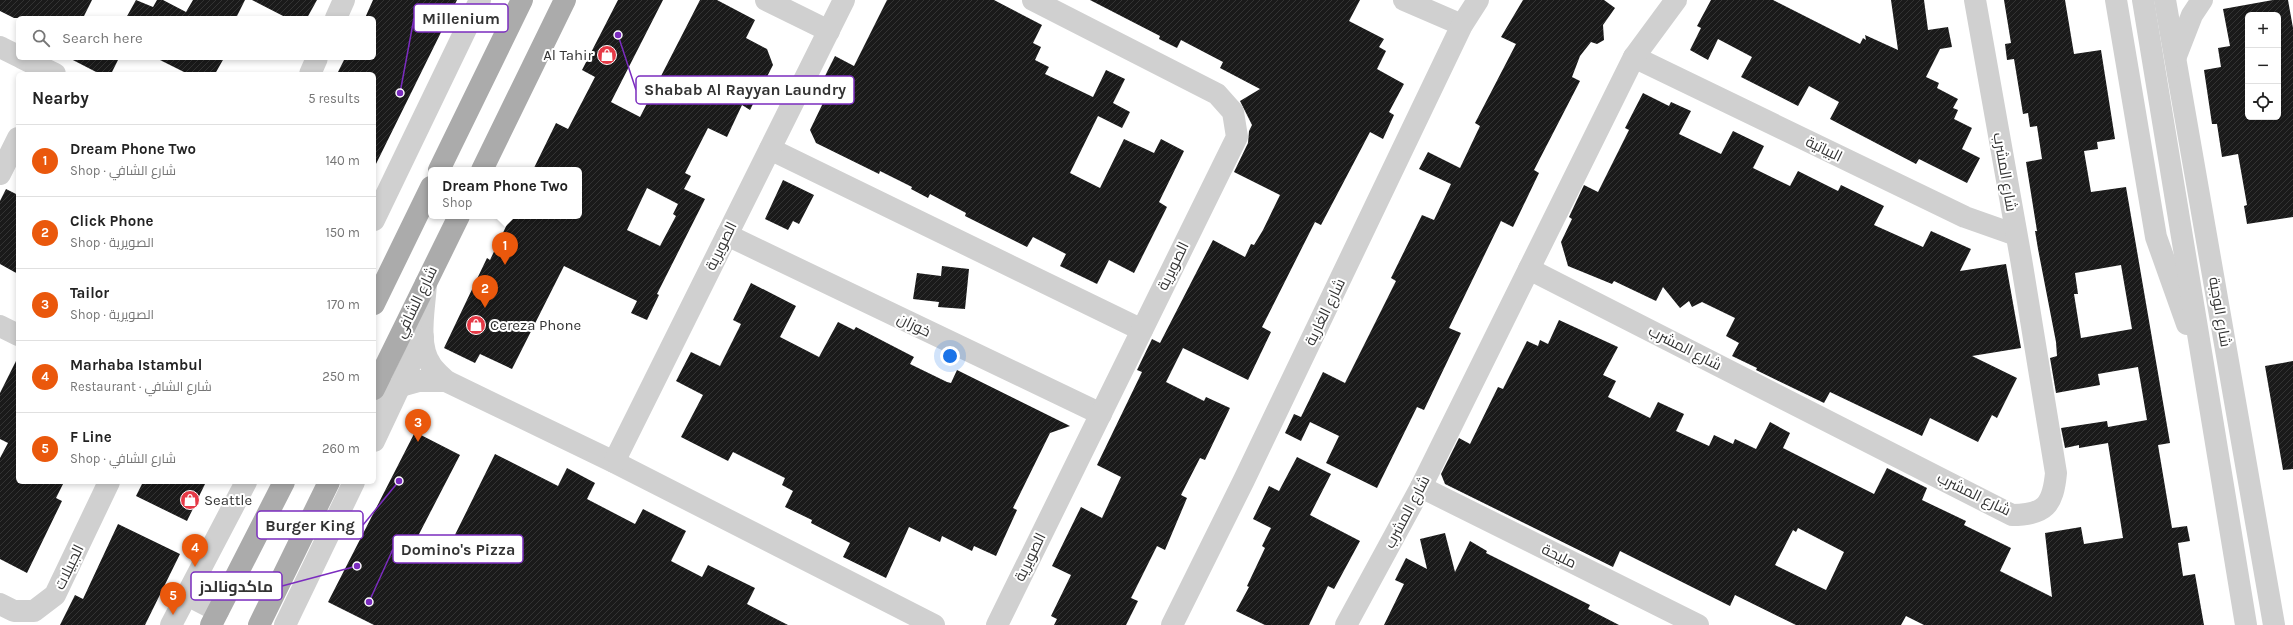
<!DOCTYPE html>
<meta charset="utf-8">
<style>
body{margin:0;font-family:Karla,Cairo,sans-serif;background:#f2f2f2;color:#222}
.controls{position:absolute;right:12px;top:12px;display:grid;overflow:hidden;border-radius:6px;box-shadow:0 2px 6px #0003}
.controls button{width:36px;height:36px;display:grid;place-items:center;padding:0;border:0;border-bottom:1px solid #e0e0e0;background:#fff;color:#222;font:20px sans-serif}
.you{position:absolute;left:950px;top:356px;width:14px;height:14px;margin:-10px;border:3px solid #fff;border-radius:50%;background:#1a73e8;box-shadow:0 0 0 6px #1a73e833}
.badge{display:grid;place-items:center;width:26px;height:26px;border-radius:50%;background:#ea580c;color:#fff;font-size:13px;font-weight:700}
.pin{position:absolute;translate:-50% -33px;filter:drop-shadow(0 1px 2px #0008)}
.pin::after{content:'';position:absolute;top:21px;width:14px;height:12px;background:inherit;clip-path:polygon(0 0,100% 0,50% 100%)}
.popup{position:absolute;left:428px;top:167px;width:154px;height:52px;box-sizing:border-box;display:grid;place-content:center;border-radius:6px;background:#fff;filter:drop-shadow(0 1px 3px #0005);font-size:13px;white-space:nowrap;color:#767676}
.popup b{font-size:15px;color:#222}
.popup::after{content:'';position:absolute;left:50%;top:100%;margin-left:-8px;border:8px solid transparent;border-top-color:#fff}
.list{margin:0;padding:0;list-style:none}
h2{display:flex;justify-content:space-between;align-items:center;height:52px;margin:0;padding:0 16px;font-size:17px}
h2 small{font-size:13px;font-weight:400;color:#767676}
.list li{display:grid;grid-template-columns:26px 1fr auto;gap:12px;align-items:center;box-sizing:border-box;height:72px;padding:0 16px;border-top:1px solid #e0e0e0}
.list b{display:block;font-size:15px;white-space:nowrap}
.list p{margin:0;font-size:13px;white-space:nowrap;color:#767676}
.list em{font-size:13px;font-style:normal;color:#767676}
.icon{flex:none;width:22px;height:22px;fill:none;stroke:currentColor;stroke-width:2;stroke-linecap:round;stroke-linejoin:round}
.map{position:relative;flex:none;width:2293px;height:625px;overflow:hidden}
.search{position:absolute;background:#fff;box-shadow:0 2px 6px #0003;left:16px;top:16px;width:360px;height:44px;display:flex;align-items:center;gap:10px;box-sizing:border-box;padding:0 14px;border-radius:6px;color:#767676;font-size:15px}
.panel{position:absolute;background:#fff;box-shadow:0 2px 6px #0003;left:16px;top:72px;width:360px;height:412px;border-radius:6px}
.map>svg:first-child{display:block}
.building{fill:url(#building-hatch);fill-rule:evenodd}
.lines{fill:none;stroke-linecap:round;stroke-linejoin:round}
.minor{stroke:#d0d0d0;stroke-width:22}
.major{stroke:#ababab;stroke-width:22}
.labels{text-anchor:middle;stroke-width:4;stroke-linejoin:round;paint-order:stroke}
.poi-label{font-size:15px;fill:#333;stroke:#fff;text-anchor:start}
.street-label{font-size:15px;fill:#333;stroke:#fff}
.leader{fill:none;stroke:#7b2cbf;stroke-width:1.5}
.callout-dot{fill:#7b2cbf;stroke:#fff;stroke-width:1.5}
.callout{fill:#fff;stroke:#7b2cbf;stroke-width:1.5}
.callout-label{font-size:16px;text-anchor:middle;font-weight:bold;fill:#333}
</style>
<div class="map">
<svg width="2293" height="625" viewBox="0 0 2293 625">
<defs>
<pattern id="building-hatch" width="6" height="6" patternUnits="userSpaceOnUse"><rect width="6" height="6" fill="#1a1a1a"/><path d="M-1 1l2-2M0 6l6-6M5 7l2-2" fill="none" stroke="#333"/></pattern>
</defs>
<rect width="100%" height="100%" fill="#fff"/>
<g class="building">
<path d="M 0,0 L 92,0 L 83,18 L 14,18 L 0,11 Z"/>
<path d="M 136,0 L 153,7 L 157,0 L 163,0 L 186,12 L 193,0 L 245,0 L 236,18 L 126,18 Z"/>
<path d="M 252,0 L 317,0 L 307,18 L 287,18 Z"/>
<path d="M 373,0 L 457,0 L 374,168 L 374,74 L 337,74 L 345,58 L 374,58 L 374,18 L 365,18 Z"/>
<path d="M 618,0 L 663,0 L 611,102 L 640,117 L 700,0 L 717,0 L 755,20 L 746,38 L 767,49 L 773,65 L 750,110 L 742,105 L 727,137 L 708,128 L 685,173 L 691,176 L 684,189 L 705,199 L 657,294 L 659,295 L 647,320 L 631,313 L 637,301 L 564,266 L 512,369 L 480,354 L 475,363 L 444,348 L 487,258 L 490,260 L 511,216 L 579,216 L 579,170 L 533,170 L 556,123 L 568,129 L 595,77 L 582,70 ZM 647,188 L 678,204 L 673,214 L 676,216 L 660,246 L 627,230 Z"/>
<path d="M 887,0 L 994,0 L 1042,25 L 1033,43 L 1041,47 L 1035,60 L 1049,67 L 1045,74 L 1093,97 L 1106,70 L 1125,79 L 1113,103 L 1130,112 L 1122,128 L 1098,116 L 1070,173 L 1100,188 L 1124,139 L 1154,153 L 1161,139 L 1184,151 L 1159,202 L 1167,207 L 1134,273 L 1109,260 L 1097,284 L 1060,266 L 1066,254 L 1033,237 L 1027,247 L 965,216 L 966,213 L 930,194 L 928,198 L 911,189 L 912,187 L 880,171 L 879,174 L 816,143 L 810,130 L 823,103 L 814,98 L 835,56 L 854,66 Z"/>
<path d="M 1090,0 L 1360,0 L 1349,21 L 1384,39 L 1379,47 L 1386,51 L 1377,69 L 1404,84 L 1389,112 L 1394,115 L 1383,139 L 1370,132 L 1321,225 L 1315,222 L 1262,327 L 1271,332 L 1248,380 L 1183,348 L 1166,382 L 1204,401 L 1206,397 L 1230,408 L 1205,460 L 1200,458 L 1181,495 L 1187,498 L 1165,550 L 1157,546 L 1131,598 L 1138,601 L 1126,625 L 1054,625 L 1057,619 L 1051,616 L 1071,575 L 1052,566 L 1081,507 L 1102,518 L 1121,477 L 1097,465 L 1142,372 L 1137,370 L 1152,339 L 1160,343 L 1213,240 L 1245,257 L 1251,244 L 1254,245 L 1263,230 L 1280,195 L 1234,172 L 1248,143 L 1249,131 L 1252,125 L 1240,101 L 1260,89 L 1220,68 L 1223,62 L 1181,40 L 1177,48 L 1159,39 L 1160,36 Z"/>
<path d="M 1523,0 L 1604,0 L 1615,8 L 1603,25 L 1604,40 L 1597,44 L 1591,42 L 1580,56 L 1572,77 L 1580,81 L 1534,170 L 1539,173 L 1513,227 L 1501,221 L 1449,328 L 1461,333 L 1424,410 L 1417,407 L 1377,488 L 1326,463 L 1339,436 L 1310,422 L 1301,441 L 1285,433 L 1294,414 L 1301,417 L 1323,372 L 1345,383 L 1396,281 L 1391,278 L 1422,215 L 1434,220 L 1451,184 L 1419,169 L 1428,152 L 1460,168 L 1480,126 L 1475,123 L 1516,44 L 1501,37 Z"/>
<path d="M 1711,0 L 1773,0 L 1860,44 L 1863,38 L 1866,40 L 1865,35 L 1898,50 L 1891,0 L 1924,0 L 1928,30 L 1948,27 L 1952,47 L 1940,49 L 1926,77 L 1939,83 L 1937,88 L 1958,99 L 1953,108 L 1958,110 L 1954,119 L 1972,128 L 1962,149 L 1980,158 L 1967,183 L 1919,159 L 1916,164 L 1830,119 L 1839,102 L 1809,86 L 1798,106 L 1741,77 L 1752,57 L 1718,39 L 1708,60 L 1690,50 L 1701,28 L 1697,26 Z"/>
<path d="M 2004,0 L 2065,0 L 2074,54 L 2101,50 L 2115,139 L 2097,142 L 2098,149 L 2084,151 L 2091,192 L 2126,187 L 2170,443 L 2158,445 L 2172,528 L 2187,526 L 2190,541 L 2178,543 L 2183,576 L 2195,574 L 2204,625 L 1924,625 L 1906,616 L 1901,625 L 1796,625 L 1735,595 L 1730,606 L 1620,551 L 1613,567 L 1445,484 L 1441,474 L 1459,438 L 1470,444 L 1498,387 L 1503,389 L 1527,341 L 1538,346 L 1540,340 L 1548,344 L 1559,320 L 1618,347 L 1603,375 L 1616,381 L 1608,397 L 1650,418 L 1658,402 L 1684,414 L 1676,431 L 1709,446 L 1714,435 L 1733,444 L 1735,439 L 1756,449 L 1770,422 L 1790,433 L 1783,448 L 1874,494 L 1887,468 L 1927,488 L 1922,500 L 1966,521 L 1964,525 L 2011,548 L 2000,571 L 2052,597 L 2045,533 L 2081,527 L 2084,544 L 2123,538 L 2108,443 L 2079,448 L 2079,445 L 2065,448 L 2061,428 L 2107,421 L 2108,427 L 2147,420 L 2138,367 L 2098,374 L 2100,385 L 2056,393 L 2050,358 L 2057,356 L 2056,342 L 2038,249 L 2035,231 L 2037,231 L 2026,162 L 2042,159 L 2037,126 L 2030,127 L 2028,113 L 2023,114 L 2014,59 L 2007,60 L 2005,44 L 2011,43 ZM 2121,265 L 2132,329 L 2081,338 L 2074,294 L 2078,294 L 2075,273 ZM 1798,528 L 1844,552 L 1826,590 L 1775,565 L 1793,530 L 1796,532 Z"/>
<path d="M 2273,0 L 2288,0 L 2293,28 L 2293,217 L 2247,224 L 2244,206 L 2247,205 L 2238,154 L 2222,157 L 2217,124 L 2212,124 L 2204,70 L 2221,67 L 2218,48 L 2230,46 L 2223,9 ZM 2248,15 L 2278,15 L 2278,117 L 2248,117 Z"/>
<path d="M 69,58 L 119,58 L 111,74 L 100,74 Z"/>
<path d="M 156,58 L 224,58 L 215,74 L 188,74 Z"/>
<path d="M 1643,93 L 1669,106 L 1671,102 L 1691,111 L 1679,134 L 1721,154 L 1733,131 L 1764,146 L 1753,168 L 1790,186 L 1798,171 L 1838,191 L 1841,185 L 1884,206 L 1874,225 L 1923,247 L 1931,231 L 1971,249 L 1960,271 L 2006,264 L 2021,348 L 1972,356 L 2017,378 L 1997,418 L 1992,415 L 1978,442 L 1930,418 L 1922,436 L 1830,392 L 1824,403 L 1756,370 L 1757,368 L 1732,356 L 1739,343 L 1726,336 L 1735,318 L 1702,302 L 1692,307 L 1689,301 L 1680,308 L 1663,287 L 1656,301 L 1614,281 L 1612,284 L 1568,266 L 1561,242 L 1572,219 L 1569,217 L 1584,185 L 1598,192 L 1629,130 L 1625,128 Z"/>
<path d="M 783,180 L 814,195 L 799,224 L 793,221 L 788,230 L 765,219 Z"/>
<path d="M 6,189 L 18,195 L 18,274 L 0,264 L 0,201 Z"/>
<path d="M 942,266 L 969,269 L 965,309 L 938,307 L 939,302 L 913,299 L 917,273 L 941,276 Z"/>
<path d="M 751,283 L 796,306 L 780,337 L 819,357 L 838,322 L 854,330 L 856,327 L 914,357 L 910,364 L 947,382 L 951,383 L 957,370 L 1070,426 L 1050,433 L 1013,508 L 1017,510 L 996,556 L 974,546 L 972,551 L 942,536 L 940,542 L 909,527 L 886,578 L 843,557 L 850,543 L 811,523 L 812,520 L 785,507 L 793,491 L 782,485 L 785,478 L 733,452 L 728,461 L 681,437 L 703,395 L 676,381 L 691,352 L 720,366 L 741,324 L 733,320 Z"/>
<path d="M 18,357 L 18,482 L 64,482 L 56,498 L 62,501 L 27,573 L 0,559 L 0,458 L 8,443 L 0,439 L 0,393 Z"/>
<path d="M 2293,361 L 2293,469 L 2283,470 L 2265,366 Z"/>
<path d="M 415,432 L 460,455 L 417,538 L 446,553 L 495,454 L 558,486 L 567,468 L 595,483 L 587,499 L 635,524 L 643,509 L 686,531 L 671,561 L 702,577 L 708,565 L 755,588 L 747,604 L 788,625 L 374,625 L 328,602 Z"/>
<path d="M 1297,457 L 1331,474 L 1310,515 L 1360,541 L 1334,589 L 1328,586 L 1309,625 L 1265,625 L 1236,611 L 1249,587 L 1247,586 L 1265,548 L 1262,546 L 1271,528 L 1253,519 L 1269,486 L 1279,491 Z"/>
<path d="M 143,482 L 206,482 L 187,521 L 136,496 Z"/>
<path d="M 118,524 L 180,554 L 145,625 L 60,625 L 75,595 L 83,599 Z"/>
<path d="M 1445,533 L 1455,572 L 1470,541 L 1487,551 L 1486,553 L 1590,605 L 1588,609 L 1619,625 L 1384,625 L 1404,584 L 1395,580 L 1406,558 L 1427,569 L 1420,539 Z"/>
</g>
<g class="lines">
<g class="minor">
<path d="M 766,0 L 829,31"/>
<path d="M 1404,0 L 1462,25"/>
<path d="M 2116,0 L 2156,237 L 2187,324"/>
<path d="M 2143,0 L 2246,625"/>
<path d="M 2165,0 L 2274,625"/>
<path d="M 336,18 L 344,0"/>
<path d="M 0,47 L 18,56"/>
<path d="M 2176,56 L 2192,15 L 2202,0"/>
<path d="M 1634,57 L 1965,217 L 2016,235"/>
<path d="M 22,58 L 55,74"/>
<path d="M 310,74 L 317,58"/>
<path d="M 770,149 L 1142,330"/>
<path d="M 0,174 L 18,138"/>
<path d="M 374,220 L 480,0"/>
<path d="M 727,235 L 1101,414"/>
<path d="M 1529,269 L 2012,515 C 2045,515 2053,505 2056,473 L 2021,259 L 1975,0"/>
<path d="M 0,326 L 18,335"/>
<path d="M 446,381 L 614,462 L 934,625"/>
<path d="M 374,403 L 401,386 L 419,381 L 446,381 C 441,376 435,371 431,365 C 416,344 425,307 426,283"/>
<path d="M 374,441 L 423,337"/>
<path d="M 614,462 L 844,0"/>
<path d="M 1421,487 L 1698,625"/>
<path d="M 187,595 L 218,611"/>
<path d="M 0,604 L 14,611 L 34,611 L 55,595 L 109,482"/>
<path d="M 171,625 L 246,482"/>
<path d="M 285,625 L 354,482"/>
<path d="M 997,625 L 1237,137 L 1233,112 L 1217,94 L 1033,0"/>
<path d="M 1172,625 L 1244,480 L 1462,25 L 1478,0"/>
<path d="M 1346,625 L 1421,487 L 1634,57 L 1676,0"/>
</g>
<g class="major">
<path d="M 439,170 L 522,0"/>
<path d="M 482,170 L 565,0"/>
<path d="M 374,304 L 431,187"/>
<path d="M 374,389 L 459,216"/>
<path d="M 211,625 L 284,482"/>
<path d="M 259,625 L 329,482"/>
</g>
</g>
<defs>
<g id="shop-disc" transform="scale(1)"><circle r="9.5" fill="#e63946" stroke="#fff"/><path d="M-5-2.5h2.3a2.7 3.5 0 0 1 5.4 0H5L5.5 6h-11ZM-1.5-2.5h3a1.5 2.3 0 0 0-3 0Z" fill="#fff"/></g>
</defs>
<g fill-rule="evenodd">
<use href="#shop-disc" x="607" y="55"/>
<use href="#shop-disc" x="476" y="325"/>
<use href="#shop-disc" x="190" y="500"/>
</g>
<g class="labels">
<g class="poi-label">
<text x="593" y="60" text-anchor="end">Al Tahir</text>
<text x="490" y="330">Cereza Phone</text>
<text x="204" y="505">Seattle</text>
</g>
<g class="street-label">
<text transform="translate(1824 149) rotate(26)" y="5">البياتية</text>
<text transform="translate(2005 172) rotate(80)" y="5">شارع المشرب</text>
<text transform="translate(721 246) rotate(-64)" y="5">الصويرية</text>
<text transform="translate(1173 266) rotate(-64)" y="5">الصويرية</text>
<text transform="translate(416 302) rotate(-64)" y="5">شارع الشافي</text>
<text transform="translate(1325 312) rotate(-64)" y="5">شارع الغارية</text>
<text transform="translate(2220 312) rotate(80)" y="5">شارع الوجبة</text>
<text transform="translate(914 325) rotate(26)" y="5">خوزان</text>
<text transform="translate(1685 348) rotate(27)" y="5">شارع المشرب</text>
<text transform="translate(1974 494) rotate(26)" y="5">شارع المشرب</text>
<text transform="translate(1407 512) rotate(-62)" y="5">شارع المشرب</text>
<text transform="translate(1559 556) rotate(26)" y="5">مليحة</text>
<text transform="translate(1030 557) rotate(-64)" y="5">الصويرية</text>
<text transform="translate(69 567) rotate(-64)" y="5">الجبيلات</text>
</g>
</g>
<path class="leader" d="M400 93L414 18M618 35L636 90M399 481L363 525M369 602L393 549M357 566L282 586"/>
<g class="callout-dot">
<circle cx="400" cy="93" r="4"/>
<circle cx="618" cy="35" r="4"/>
<circle cx="399" cy="481" r="4"/>
<circle cx="369" cy="602" r="4"/>
<circle cx="357" cy="566" r="4"/>
</g>
<g class="callout">
<rect x="414" y="4" width="94" height="28" rx="4"/>
<rect x="636" y="76" width="218" height="28" rx="4"/>
<rect x="257" y="511" width="106" height="28" rx="4"/>
<rect x="393" y="535" width="130" height="28" rx="4"/>
<rect x="191" y="572" width="91" height="28" rx="4"/>
</g>
<g class="callout-label">
<text x="461" y="24">Millenium</text>
<text x="745" y="95">Shabab Al Rayyan Laundry</text>
<text x="310" y="531">Burger King</text>
<text x="458" y="555">Domino's Pizza</text>
<text x="236" y="592">ماكدونالدز</text>
</g>
</svg>
<div class="controls">
<button>+</button>
<button>−</button>
<button><svg class="icon" aria-label="locate" viewBox="0 0 24 24"><circle cx="12" cy="12" r="6"/><path d="M12 2v4M12 18v4M2 12h4M18 12h4"/></svg></button>
</div>
<div class="you"></div>
<div class="pin badge" style="left:505px;top:265px">1</div>
<div class="popup"><b>Dream Phone Two</b>Shop</div>
<div class="pin badge" style="left:485px;top:308px">2</div>
<div class="pin badge" style="left:418px;top:442px">3</div>
<div class="pin badge" style="left:195px;top:567px">4</div>
<div class="pin badge" style="left:173px;top:615px">5</div>
<div class="search"><svg class="icon" aria-label="search" viewBox="0 0 24 24"><circle cx="10" cy="10" r="6"/><path d="M15 15l6 6"/></svg>Search here</div>
<section class="panel">
<h2>Nearby<small>5 results</small></h2>
<ul class="list">
<li><span class="badge">1</span><div><b>Dream Phone Two</b><p>Shop · شارع الشافي</p></div><em>140 m</em></li>
<li><span class="badge">2</span><div><b>Click Phone</b><p>Shop · الصويرية</p></div><em>150 m</em></li>
<li><span class="badge">3</span><div><b>Tailor</b><p>Shop · الصويرية</p></div><em>170 m</em></li>
<li><span class="badge">4</span><div><b>Marhaba Istambul</b><p>Restaurant · شارع الشافي</p></div><em>250 m</em></li>
<li><span class="badge">5</span><div><b>F Line</b><p>Shop · شارع الشافي</p></div><em>260 m</em></li>
</ul>
</section>
</div>
